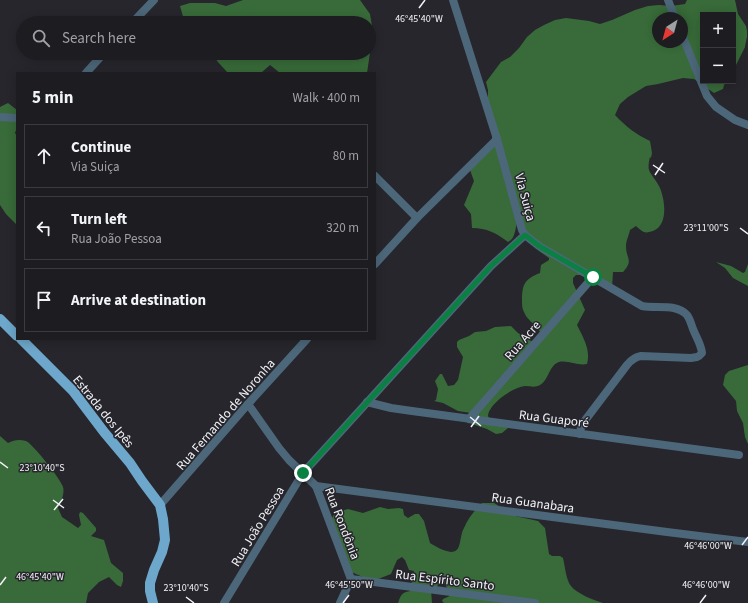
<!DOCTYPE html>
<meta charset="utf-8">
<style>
body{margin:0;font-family:"Source Sans 3",sans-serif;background:#25252a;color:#f1f3f6}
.controls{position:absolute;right:12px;top:12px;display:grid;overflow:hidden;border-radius:0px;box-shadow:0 2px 10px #0003}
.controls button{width:36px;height:36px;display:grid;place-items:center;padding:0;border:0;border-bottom:1px solid #3a3a3f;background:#1c1c21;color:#f1f3f6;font:20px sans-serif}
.compass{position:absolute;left:652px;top:12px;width:36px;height:36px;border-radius:50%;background:#1c1c21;box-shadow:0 2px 10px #0003;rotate:216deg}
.stop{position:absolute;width:12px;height:12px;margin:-9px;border:3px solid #0b8043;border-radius:50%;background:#fff}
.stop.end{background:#0b8043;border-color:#fff;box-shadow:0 1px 4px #0008}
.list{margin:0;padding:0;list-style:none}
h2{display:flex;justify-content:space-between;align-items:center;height:52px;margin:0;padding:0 16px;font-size:17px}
h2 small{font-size:13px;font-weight:400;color:#a0a1a5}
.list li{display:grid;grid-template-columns:26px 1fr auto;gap:12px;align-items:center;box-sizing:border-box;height:64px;margin:0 8px 8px;padding:0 8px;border:1px solid #3a3a3f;border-radius:0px}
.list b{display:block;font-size:15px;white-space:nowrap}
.list p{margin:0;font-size:13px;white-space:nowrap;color:#a0a1a5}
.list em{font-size:13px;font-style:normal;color:#a0a1a5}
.icon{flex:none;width:22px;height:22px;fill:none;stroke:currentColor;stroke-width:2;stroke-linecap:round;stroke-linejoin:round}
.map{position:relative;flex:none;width:748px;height:603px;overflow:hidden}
.search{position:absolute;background:#1c1c21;box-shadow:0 2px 10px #0003;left:16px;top:16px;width:360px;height:44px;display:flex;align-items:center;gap:10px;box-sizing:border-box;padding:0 14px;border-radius:22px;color:#a0a1a5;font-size:15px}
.panel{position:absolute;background:#1c1c21;box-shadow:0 2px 10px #0003;left:16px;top:72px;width:360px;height:268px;border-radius:0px}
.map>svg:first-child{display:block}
.forest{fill:#386b39;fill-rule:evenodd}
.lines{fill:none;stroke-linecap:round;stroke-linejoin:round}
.minor{stroke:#4c6779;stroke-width:8}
.major{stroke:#6da7cb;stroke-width:10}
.route{stroke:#0b8043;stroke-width:5}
.ticks{fill:none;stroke:#f2f3f7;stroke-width:1.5}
.labels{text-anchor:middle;stroke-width:3;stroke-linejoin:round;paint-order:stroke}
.street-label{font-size:13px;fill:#f2f3f7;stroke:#26262c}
.ticks-label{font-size:10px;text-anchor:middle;fill:#f2f3f7;stroke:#26262c;stroke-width:3;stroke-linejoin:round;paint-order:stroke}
</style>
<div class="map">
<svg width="748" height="603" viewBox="0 0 748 603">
<rect width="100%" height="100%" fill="#26262c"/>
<g class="forest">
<path d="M 243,0 L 360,0 L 370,14 L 373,32 L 367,73 L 280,73 L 270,65 L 261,73 L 228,73 L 217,61 L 215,53 L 369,53 L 369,23 L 187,23 L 184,20 L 180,6 L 190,3 L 215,3 L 226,6 Z"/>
<path d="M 687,0 L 735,0 L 738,14 L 746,26 L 747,31 L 747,37 L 745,46 L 745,47 L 733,71 L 733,15 L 703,15 L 703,81 L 728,81 L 724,85 L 723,89 L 714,93 L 694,79 L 683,78 L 658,84 L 646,86 L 628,97 L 620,104 L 615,115 C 625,126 637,135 650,141 L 652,153 L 651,158 L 650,157 C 649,161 648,166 649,170 C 651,175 656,180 659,186 C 665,198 669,225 653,231 C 644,234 643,232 636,226 L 630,230 C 629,235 626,241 626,246 C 626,259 634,260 623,272 L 613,272 L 612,289 L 607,288 L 580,275 L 576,275 L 573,278 L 573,283 L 585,310 L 577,325 C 583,337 591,350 587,364 C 578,366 568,360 559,362 C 549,365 549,380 540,385 C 535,388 530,386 525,386 C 514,387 495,400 490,410 C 489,411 488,414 488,416 L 489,418 L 508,428 L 502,433 L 496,434 L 487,429 L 469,423 L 471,413 L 458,411 L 443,403 L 434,401 L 436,400 L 438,389 L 435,381 L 440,374 L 442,374 L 448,386 L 454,385 L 458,380 L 463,357 L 457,347 L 457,342 L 459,340 L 469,336 L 475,332 L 486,331 L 495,327 L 511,326 L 518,333 L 533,342 L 542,338 C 541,336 540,332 539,330 C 534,323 527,320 524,312 C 522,309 522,304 522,300 C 522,284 525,279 540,273 L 541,265 L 549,260 L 549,258 L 539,251 L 519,222 L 517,223 C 515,230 515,239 508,242 C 496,233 487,228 472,228 L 471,214 L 464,205 L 474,181 L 470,170 L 492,143 L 492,134 L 488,109 L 488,90 L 486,82 L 501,62 L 510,57 L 519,48 L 527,37 L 535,30 L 544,25 L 555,20 L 566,18 L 589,21 L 600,24 L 612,20 L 635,10 L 648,6 L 659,5 L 671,6 L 685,4 ZM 658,18 L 682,18 L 682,42 L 658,42 Z"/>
<path d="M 8,103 L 17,110 L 17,127 L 15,133 L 17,136 L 17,225 L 6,214 L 0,205 L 0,107 Z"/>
<path d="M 716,262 L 731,266 L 743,273 L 745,272 L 748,264 L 748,286 L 733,278 L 725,268 Z"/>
<path d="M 748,365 L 748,444 L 745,437 L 743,423 L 737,411 L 736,401 L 723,385 L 725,375 L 729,371 Z"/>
<path d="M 0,436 L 8,443 C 14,440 19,439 26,441 C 32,443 62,481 63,487 C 65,494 61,501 58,508 L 62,517 L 78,528 L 81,525 L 79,515 L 80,512 L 83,513 L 96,528 L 96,531 L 91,536 L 104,540 L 111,563 L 123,573 L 123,581 L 121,587 L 117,585 L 109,577 L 99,582 L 88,593 L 86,603 L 0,603 Z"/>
<path d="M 482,503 L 494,503 L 515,516 L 538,521 L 545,528 L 549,554 L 552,556 L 560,556 L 563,558 C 565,566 566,580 571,586 C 577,594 594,600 603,603 L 444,603 L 442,601 L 443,599 L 450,596 L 452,595 L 444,583 L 440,584 L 431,590 L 432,603 L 398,603 C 401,595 401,593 410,591 L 414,571 L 409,570 L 405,560 L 402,557 L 397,560 L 391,574 L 378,579 L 365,578 L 347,570 L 332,518 L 335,513 L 348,509 L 363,513 L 380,507 L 388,509 L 399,508 L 403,509 L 404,515 L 408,518 L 415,514 L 419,514 L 424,521 L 430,543 C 437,547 455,559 459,546 C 461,540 461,533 464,528 C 468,518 475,510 482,503 Z"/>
</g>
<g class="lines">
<g class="minor">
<path d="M 453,0 L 497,139 L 522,230 L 525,235 L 539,246 L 642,306 C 656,309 676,303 687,315 C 690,319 691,324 693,329 C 696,337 701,344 702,353 L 699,356 L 697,357 L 691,358 L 641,356 C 635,357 631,360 627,365 L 583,423 L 581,427 L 580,434"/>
<path d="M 668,0 L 675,18"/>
<path d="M 132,23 L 154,0"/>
<path d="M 682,35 L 707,96 L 716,107 L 735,120 L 748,125"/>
<path d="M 86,73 L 104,53"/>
<path d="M 0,117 L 17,118"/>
<path d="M 375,176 L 417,218"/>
<path d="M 375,264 L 417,218 L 497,139"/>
<path d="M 367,402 L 391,408 L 412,411 L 739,455"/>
<path d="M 248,404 L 279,448 L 289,460 L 316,486 L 351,579"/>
<path d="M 469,419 L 593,277"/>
<path d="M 316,486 L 667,532 L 748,542"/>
<path d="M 160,505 L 248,404 L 307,339"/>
<path d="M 351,579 L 535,603"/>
<path d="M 224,603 L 303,473 L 491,266 L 525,235"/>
<path d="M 340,603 L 351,579"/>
</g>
<g class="major">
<path d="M 0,319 L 17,336"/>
<path d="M 21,339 L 73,391 L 104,432 L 130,463 L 142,481 L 160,505 L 163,519 L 165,540 L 162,552 L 154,570 L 150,583 L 150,591 L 153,603"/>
</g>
</g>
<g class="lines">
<path class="route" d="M 303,473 L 491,266 L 525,235 L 539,246 L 593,277"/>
</g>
<path class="ticks" d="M 419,8 L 425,0M 653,165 L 665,173M 655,175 L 663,163M 740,228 L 748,234M 470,417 L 481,426M 471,427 L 479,416M 0,462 L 8,468M 53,500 L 64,508M 54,510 L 63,499M 742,545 L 748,537M 0,585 L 6,577M 186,597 L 194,603M 343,603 L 349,595M 700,603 L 706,595"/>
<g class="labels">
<g class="street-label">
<text transform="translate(526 197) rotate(75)" y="5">Via Suiça</text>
<text transform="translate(522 340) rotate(-49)" y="5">Rua Acre</text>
<text transform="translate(104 411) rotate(51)" y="5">Estrada dos Ipês</text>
<text transform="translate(225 414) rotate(-49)" y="5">Rua Fernando de Noronha</text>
<text transform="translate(554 418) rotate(7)" y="5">Rua Guaporé</text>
<text transform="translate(533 502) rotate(8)" y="5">Rua Guanabara</text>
<text transform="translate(343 523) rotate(69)" y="5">Rua Rondônia</text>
<text transform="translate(257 526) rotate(-59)" y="5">Rua João Pessoa</text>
<text transform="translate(445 579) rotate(7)" y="5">Rua Espírito Santo</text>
</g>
</g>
<g class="ticks-label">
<text x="419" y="22">46°45'40"W</text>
<text x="706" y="231">23°11'00"S</text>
<text x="42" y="471">23°10'40"S</text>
<text x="708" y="549">46°46'00"W</text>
<text x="40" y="580">46°45'40"W</text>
<text x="349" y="588">46°45'50"W</text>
<text x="706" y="588">46°46'00"W</text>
<text x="186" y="591">23°10'40"S</text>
</g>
</svg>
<div class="controls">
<button>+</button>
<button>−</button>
</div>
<svg class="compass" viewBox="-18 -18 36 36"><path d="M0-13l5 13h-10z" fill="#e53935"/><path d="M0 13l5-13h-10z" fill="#a0a1a5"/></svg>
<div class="stop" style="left:593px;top:277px"></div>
<div class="stop end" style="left:303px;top:473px"></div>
<div class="search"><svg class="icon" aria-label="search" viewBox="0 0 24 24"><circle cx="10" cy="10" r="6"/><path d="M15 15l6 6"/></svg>Search here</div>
<section class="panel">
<h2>5 min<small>Walk · 400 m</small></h2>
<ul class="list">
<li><svg class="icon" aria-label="ahead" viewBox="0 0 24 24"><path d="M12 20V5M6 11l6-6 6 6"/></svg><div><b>Continue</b><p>Via Suiça</p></div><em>80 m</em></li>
<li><svg class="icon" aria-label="left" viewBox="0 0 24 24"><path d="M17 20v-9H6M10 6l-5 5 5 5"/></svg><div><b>Turn left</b><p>Rua João Pessoa</p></div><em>320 m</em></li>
<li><svg class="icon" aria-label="arrive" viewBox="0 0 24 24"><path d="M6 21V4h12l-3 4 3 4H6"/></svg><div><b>Arrive at destination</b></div></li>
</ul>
</section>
</div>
